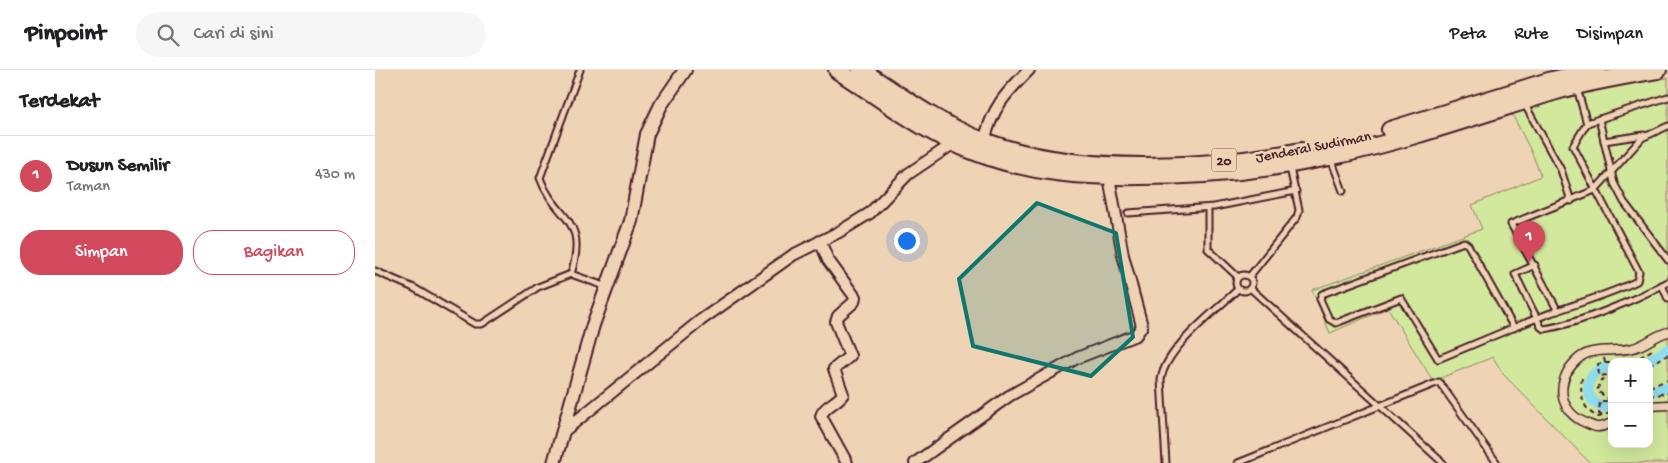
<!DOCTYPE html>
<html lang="id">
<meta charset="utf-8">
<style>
body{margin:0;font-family:"Gochi Hand",sans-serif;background:#f6f6f6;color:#202124}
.controls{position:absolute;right:15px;bottom:15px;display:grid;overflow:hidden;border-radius:10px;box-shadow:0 5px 20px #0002}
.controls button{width:45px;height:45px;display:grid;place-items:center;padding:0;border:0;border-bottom:1px solid #e0e0e0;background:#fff;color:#202124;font:25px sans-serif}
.you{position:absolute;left:531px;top:170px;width:18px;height:18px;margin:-12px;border:4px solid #fff;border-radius:50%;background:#1a73e8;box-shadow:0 0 0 8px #1a73e833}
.badge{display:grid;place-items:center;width:32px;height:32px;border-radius:50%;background:#d1495b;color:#fff;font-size:16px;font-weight:700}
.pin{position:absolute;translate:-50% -41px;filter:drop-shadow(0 1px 2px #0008)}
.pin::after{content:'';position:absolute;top:26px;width:18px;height:15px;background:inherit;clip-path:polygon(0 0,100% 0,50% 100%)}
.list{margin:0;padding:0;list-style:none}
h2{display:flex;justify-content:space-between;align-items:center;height:65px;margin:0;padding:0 20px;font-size:21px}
h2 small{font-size:16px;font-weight:400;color:#757577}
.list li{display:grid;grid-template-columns:32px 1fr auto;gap:15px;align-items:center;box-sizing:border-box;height:80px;padding:0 20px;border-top:1px solid #e0e0e0}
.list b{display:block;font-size:19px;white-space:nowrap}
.list p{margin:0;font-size:16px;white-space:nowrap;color:#757577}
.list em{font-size:16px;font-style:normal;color:#757577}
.actions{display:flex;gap:10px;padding:15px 20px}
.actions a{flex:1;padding:11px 0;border:1px solid #d1495b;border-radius:20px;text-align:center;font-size:18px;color:#d1495b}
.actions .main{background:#d1495b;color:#fff}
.icon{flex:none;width:28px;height:28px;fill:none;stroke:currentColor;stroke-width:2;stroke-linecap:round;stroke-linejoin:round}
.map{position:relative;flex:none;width:1293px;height:393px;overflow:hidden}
header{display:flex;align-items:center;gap:30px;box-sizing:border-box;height:70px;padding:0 25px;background:#fff;border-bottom:1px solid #e0e0e0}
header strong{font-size:24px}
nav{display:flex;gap:28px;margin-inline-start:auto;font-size:18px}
.search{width:350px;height:45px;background:#f6f6f6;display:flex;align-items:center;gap:12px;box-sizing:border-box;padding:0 18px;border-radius:28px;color:#757577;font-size:19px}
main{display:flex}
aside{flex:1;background:#fff}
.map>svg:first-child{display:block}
.green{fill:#d1e89d;stroke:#8e8464;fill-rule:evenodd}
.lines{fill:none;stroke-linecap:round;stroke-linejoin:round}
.canal{stroke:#8fddee;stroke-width:10}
.service-casing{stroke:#4a1f2b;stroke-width:9}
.pedestrian-casing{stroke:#4a1f2b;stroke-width:11}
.minor-casing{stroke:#4a1f2b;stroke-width:14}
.tertiary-casing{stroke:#4a1f2b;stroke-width:16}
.trunk-casing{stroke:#4a1f2b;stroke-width:20}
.path{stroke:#4a1f2b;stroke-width:2;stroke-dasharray:5 4;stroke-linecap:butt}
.service{stroke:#eed3b5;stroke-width:5}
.pedestrian{stroke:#eed3b5;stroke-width:8}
.minor{stroke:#eed3b5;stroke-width:10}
.tertiary{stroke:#eed3b5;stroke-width:12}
.trunk{stroke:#eed3b5;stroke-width:16}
.marked{fill:#0f766e;fill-opacity:0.2;stroke:#0f766e;stroke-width:4;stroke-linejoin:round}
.labels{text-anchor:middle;stroke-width:5;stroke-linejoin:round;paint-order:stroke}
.shield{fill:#eed3b5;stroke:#7b5554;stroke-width:1}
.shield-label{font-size:14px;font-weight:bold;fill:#4a1f2b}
.street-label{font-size:15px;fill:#4a1f2b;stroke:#eed3b5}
</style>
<header>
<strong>Pinpoint</strong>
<div class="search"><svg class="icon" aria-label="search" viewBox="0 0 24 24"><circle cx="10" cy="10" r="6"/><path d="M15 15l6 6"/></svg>Cari di sini</div>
<nav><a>Peta</a><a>Rute</a><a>Disimpan</a></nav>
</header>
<main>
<aside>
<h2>Terdekat<small></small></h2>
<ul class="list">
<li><span class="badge">1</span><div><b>Dusun Semilir</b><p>Taman</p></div><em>430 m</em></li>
</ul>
<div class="actions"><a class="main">Simpan</a><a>Bagikan</a></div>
</aside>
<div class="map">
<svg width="1293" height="393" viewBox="0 0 1293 393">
<rect width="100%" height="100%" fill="#eed3b5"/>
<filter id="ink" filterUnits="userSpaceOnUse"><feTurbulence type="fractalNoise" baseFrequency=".02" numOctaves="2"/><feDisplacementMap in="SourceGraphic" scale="10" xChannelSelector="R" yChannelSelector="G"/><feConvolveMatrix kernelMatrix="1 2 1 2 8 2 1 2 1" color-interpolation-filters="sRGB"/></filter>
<g filter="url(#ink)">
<path class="green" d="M 1293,8 L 1293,393 L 1215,393 L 1128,304 L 1118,287 L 1058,311 L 1013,238 L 955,263 L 937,220 L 1107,159 L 1097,135 L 1166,106 L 1157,83 L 1136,42 C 1191,26 1236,16 1293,8 ZM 1237,292 L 1274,292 L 1274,374 L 1237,374 Z"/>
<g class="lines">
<g class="canal">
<path d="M 1271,292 L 1293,279"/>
<path d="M 1237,298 C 1202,297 1209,344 1237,336"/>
<path d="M 1274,321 L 1293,318"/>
</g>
<g class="service-casing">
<g id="service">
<path d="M 1202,18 L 1212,54"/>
<path d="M 1149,33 L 1186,100 L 1196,131"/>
<path d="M 1224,49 L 1239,113 L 1249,132 L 1293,190"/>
<path d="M 1229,71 L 1269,65"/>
<path d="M 956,89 L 968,121"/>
<path d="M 833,138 L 833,179 L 863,207"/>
<path d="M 753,143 L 839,137 L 921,121"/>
<path d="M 1160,195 L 1140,204 L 1166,257 L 1169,259 C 1206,253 1260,230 1293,212"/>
<path d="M 0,201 L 39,218 L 100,254 L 107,254 L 163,217 L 196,204 L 232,217"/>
<path d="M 196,204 C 214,147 181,151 165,108 L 205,0"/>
<circle cx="869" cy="213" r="8"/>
<path d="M 874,207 L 922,147 L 924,140 L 915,98"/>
<path d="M 1287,215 L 1293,229"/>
<path d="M 875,218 L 1068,393"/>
<path d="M 1183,241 L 1136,154 L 1220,120 L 1267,68 L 1293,56"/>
<path d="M 1139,258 L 1093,175 L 1089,172 L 947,224 L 945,229 L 954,249 L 961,253 L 1026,228 L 1063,289 C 1100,274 1136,258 1173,244 C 1203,233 1233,225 1262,211 L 1264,202 L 1198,76 L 1212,53 L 1293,27"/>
<path d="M 791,393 L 786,310 C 790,278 841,241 863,219"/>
<path d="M 863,393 L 1064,312 L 1122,393"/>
</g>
</g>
<g class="pedestrian-casing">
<g id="pedestrian">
<path d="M 1274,336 L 1293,335"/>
<path d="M 1237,353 C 1233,354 1226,358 1222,357 C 1219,357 1214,354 1211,353 C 1182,341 1180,309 1203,289 C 1217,276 1241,283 1258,278 C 1271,275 1280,265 1293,262"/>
</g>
</g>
<g class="minor-casing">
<g id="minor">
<path d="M 609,72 C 617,38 630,24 654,0"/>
<path d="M 445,171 L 453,190 L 480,227 L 479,232 L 463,246 L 461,252 L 475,286 L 459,299 L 468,324 C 462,333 449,336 446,346 L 472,393"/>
<path d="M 189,361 L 326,250 L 418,185 L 464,162 L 495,143 L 533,104 L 579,73"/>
<path d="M 540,393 L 634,326 L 702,288 L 761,265 L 767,256 L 748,185 L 734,107"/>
</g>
</g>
<g class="tertiary-casing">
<path id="tertiary" d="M 179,393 L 218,255 L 256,151 L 272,64 L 286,35 L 310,0"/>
</g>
<g class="trunk-casing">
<g id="trunk">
<path d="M 462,0 C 507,29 553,65 603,83 C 656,103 709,107 765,106 C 828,106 892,100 954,87 C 1030,71 1104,45 1178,22 C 1212,12 1248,6 1283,0"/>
<path d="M 486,0 C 526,26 566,56 611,72 C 703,106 830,99 926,81"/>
<path d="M 1015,60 L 1177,10 L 1223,0"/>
</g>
</g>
<g class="path">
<path d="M 1229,288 L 1230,293 L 1223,294 L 1224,306 L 1232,305 L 1234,308"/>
<path d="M 1257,292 L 1277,280"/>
<path d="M 1230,293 L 1237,293"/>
<path d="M 1274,295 L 1293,285"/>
<path d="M 1207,308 C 1204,323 1208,342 1224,347 L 1237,342"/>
<path d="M 1274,317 L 1293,310"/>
<path d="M 1274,326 L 1293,323"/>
<path d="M 1236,330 L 1222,321 L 1226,310 L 1237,307"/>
<path d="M 1227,345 L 1224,344 L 1225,331 L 1235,331"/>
</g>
<use href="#service" class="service"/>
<use href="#pedestrian" class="pedestrian"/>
<use href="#minor" class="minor"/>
<use href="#tertiary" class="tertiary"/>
<use href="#trunk" class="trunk"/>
</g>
</g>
<path class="marked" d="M 662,133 L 741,163 L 758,267 L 716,306 L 598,276 L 584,209 Z"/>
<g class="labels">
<rect class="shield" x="836.5" y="78.5" width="25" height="23" rx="4"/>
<g class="shield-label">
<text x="849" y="95">20</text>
</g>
<g class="street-label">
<text transform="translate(938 76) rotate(-11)" y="5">Jenderal Sudirman</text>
</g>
</g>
</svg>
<div class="controls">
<button>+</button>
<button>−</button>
</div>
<div class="you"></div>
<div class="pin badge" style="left:1154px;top:192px">1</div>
</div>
</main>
